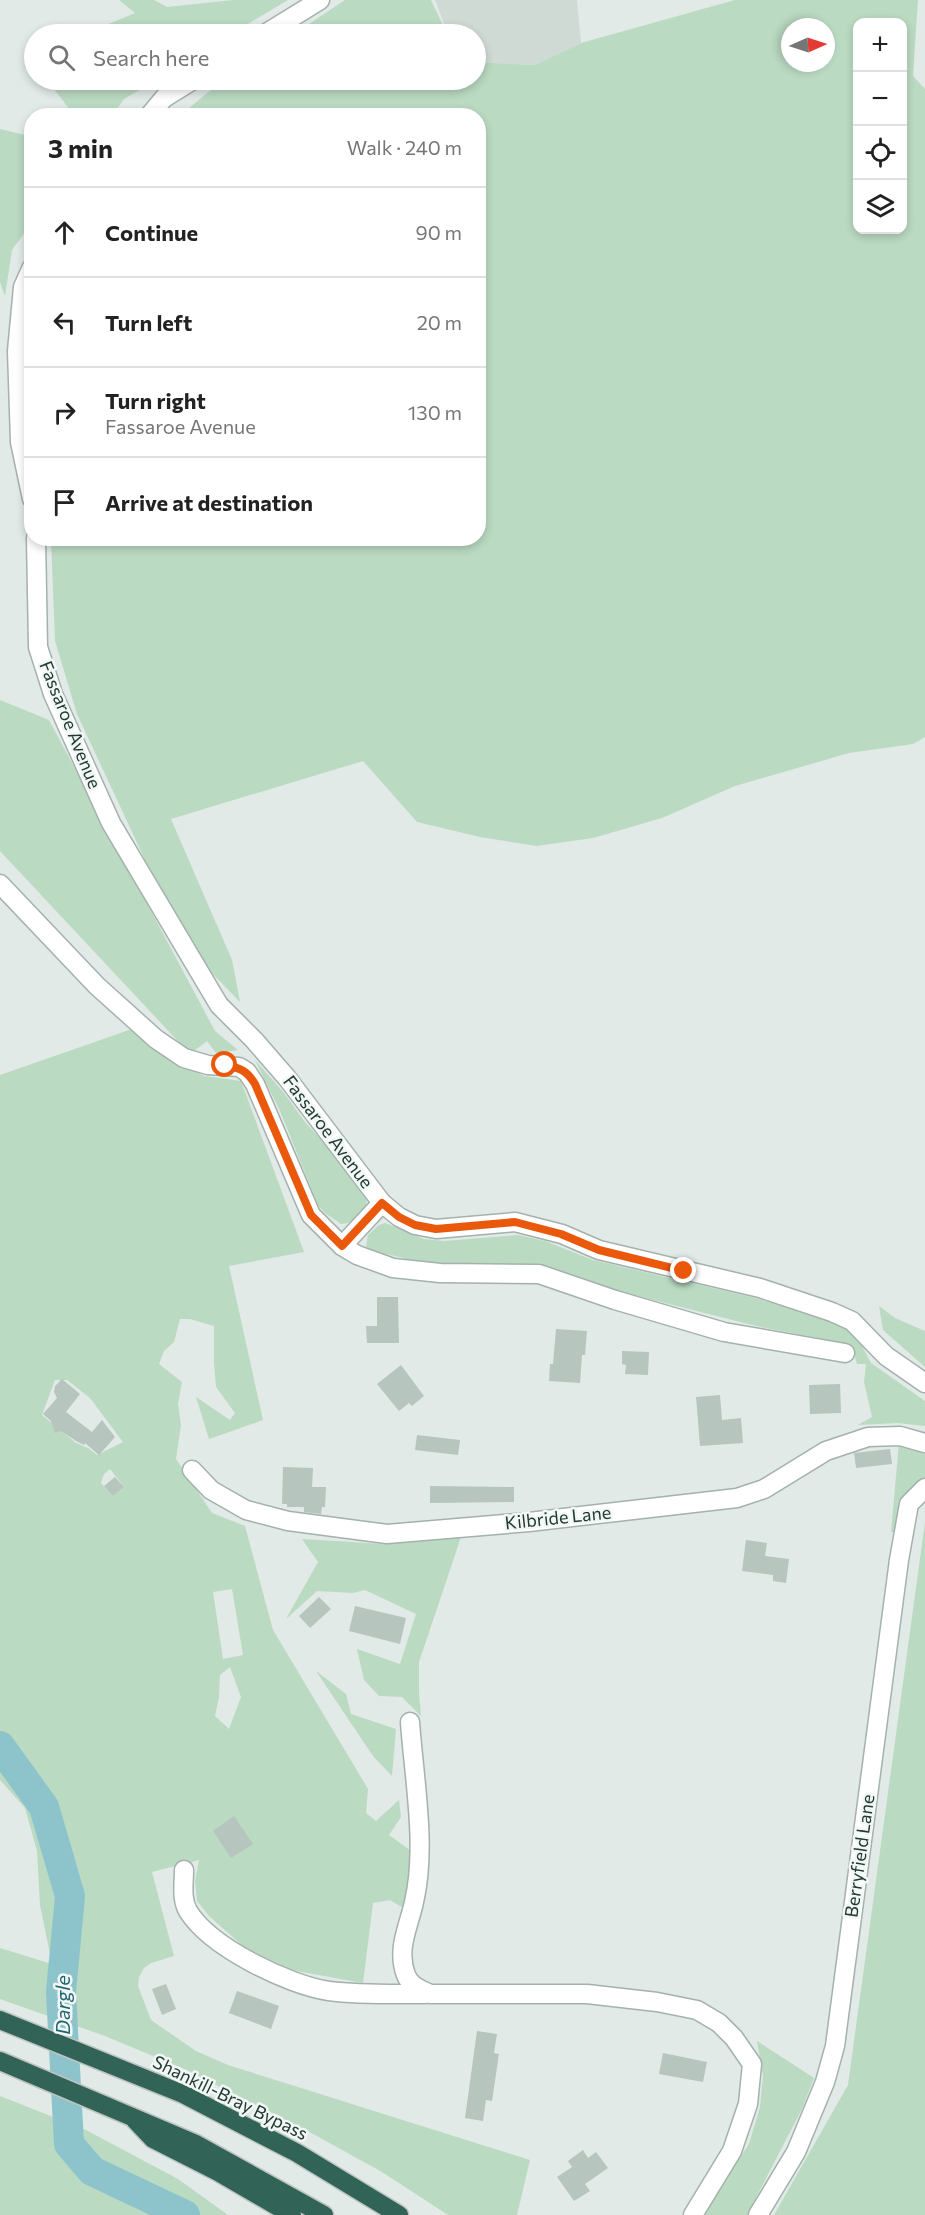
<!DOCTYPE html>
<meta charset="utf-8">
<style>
body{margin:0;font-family:Commissioner,sans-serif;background:#f6f6f6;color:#222}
.controls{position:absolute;right:18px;top:18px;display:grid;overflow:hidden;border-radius:12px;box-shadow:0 3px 9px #0003}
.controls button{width:54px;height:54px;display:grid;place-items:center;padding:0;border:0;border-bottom:2px solid #e0e0e0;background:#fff;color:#222;font:30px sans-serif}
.compass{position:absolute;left:781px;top:18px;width:54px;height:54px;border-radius:50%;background:#fff;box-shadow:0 3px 9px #0003;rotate:87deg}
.stop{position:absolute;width:18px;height:18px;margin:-14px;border:4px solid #ea580c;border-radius:50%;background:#fff}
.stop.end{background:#ea580c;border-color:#fff;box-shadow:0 2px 6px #0008}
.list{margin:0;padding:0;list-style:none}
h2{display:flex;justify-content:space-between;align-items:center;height:78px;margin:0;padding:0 24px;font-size:26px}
h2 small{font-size:20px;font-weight:400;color:#767676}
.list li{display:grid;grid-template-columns:39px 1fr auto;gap:18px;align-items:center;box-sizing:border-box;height:90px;padding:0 24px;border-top:2px solid #e0e0e0}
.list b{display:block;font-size:22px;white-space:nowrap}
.list p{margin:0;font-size:20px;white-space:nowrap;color:#767676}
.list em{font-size:20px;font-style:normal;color:#767676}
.icon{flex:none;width:33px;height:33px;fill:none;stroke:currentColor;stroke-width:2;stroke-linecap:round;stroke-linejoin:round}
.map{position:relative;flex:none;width:925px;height:2215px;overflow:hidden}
.search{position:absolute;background:#fff;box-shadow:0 3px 9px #0003;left:24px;top:24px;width:462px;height:66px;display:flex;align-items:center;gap:15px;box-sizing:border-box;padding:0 21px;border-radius:33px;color:#767676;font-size:22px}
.panel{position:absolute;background:#fff;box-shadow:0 3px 9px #0003;left:24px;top:108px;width:462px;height:438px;border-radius:24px}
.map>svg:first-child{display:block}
.built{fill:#cfdad4}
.green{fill:#bbdac2;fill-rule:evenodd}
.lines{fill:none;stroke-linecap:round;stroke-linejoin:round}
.river{stroke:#8dc4cb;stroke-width:30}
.building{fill:#b6c5be}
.minor-casing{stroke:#a4b1ac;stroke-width:21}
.highway-casing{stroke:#bdc4c2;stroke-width:21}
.minor{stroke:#fff;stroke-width:18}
.highway{stroke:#316356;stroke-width:18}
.route{stroke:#ea580c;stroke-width:8}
.labels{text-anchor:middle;stroke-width:5;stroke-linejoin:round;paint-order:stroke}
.street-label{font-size:18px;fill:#233932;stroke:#f1f7f4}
.water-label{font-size:20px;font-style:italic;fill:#226770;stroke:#f1f7f4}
</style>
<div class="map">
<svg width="925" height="2215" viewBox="0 0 925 2215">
<rect width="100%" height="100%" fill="#e1eae6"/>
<path class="built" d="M 435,0 L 577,0 L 581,43 L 535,65 L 476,62 L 476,34 L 448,34 Z"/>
<g class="green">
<path d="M 119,0 L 154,0 L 167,7 L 233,0 L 288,0 L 231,34 L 85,34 L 135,13 Z"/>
<path d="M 345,0 L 431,0 L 447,34 L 294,34 Z"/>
<path d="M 735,0 L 918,0 L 913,76 L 925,89 L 925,737 L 913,744 L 849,753 L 735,786 L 662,818 L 593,838 L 536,846 L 480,837 L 417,822 L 363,761 L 171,819 L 232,960 L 240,1002 L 211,972 L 146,862 L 77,714 L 55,641 L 51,539 L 478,538 L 478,116 L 181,115 L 207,93 L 227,80 L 476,80 L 476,62 L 535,65 L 581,43 ZM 858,22 L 902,22 L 902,230 L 858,230 ZM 790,27 L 826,27 L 826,63 L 790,63 Z"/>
<path d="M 47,80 L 157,80 L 124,99 L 112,116 L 74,115 Z"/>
<path d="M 0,129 L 25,135 L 32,133 L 31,224 L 12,250 L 5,296 L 0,282 Z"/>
<path d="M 0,700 L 49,720 L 215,1031 L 238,1050 L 216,1053 L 207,1041 L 190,1054 L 0,851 Z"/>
<path d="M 132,1029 L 184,1066 L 204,1076 L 241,1081 L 304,1252 L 229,1266 L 263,1420 L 209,1439 L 196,1397 L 230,1420 L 235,1413 L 216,1387 L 214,1363 L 214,1326 L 190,1319 L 180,1319 L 174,1342 L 164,1351 L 159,1364 L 182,1382 L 178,1404 L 181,1425 L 176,1459 L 212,1513 L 245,1526 L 273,1630 L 368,1789 L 366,1813 L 376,1821 L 399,1800 L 401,1817 L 389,1835 L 411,1851 L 405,1909 L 390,1900 L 373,1903 L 363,1983 L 291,1970 L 244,1947 L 209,1916 L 197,1901 L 195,1881 L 199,1860 L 152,1872 L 174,1956 L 151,1963 L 144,1968 L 139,1977 L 138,1986 L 151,2020 L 196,2051 L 228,2065 L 530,2160 L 517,2215 L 448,2215 L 382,2172 L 315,2135 L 187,2070 L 105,2036 L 0,1999 L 0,1948 L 52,1964 L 40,1905 L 37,1851 L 25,1808 L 0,1780 L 0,1075 ZM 55,1380 L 67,1380 L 90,1398 L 123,1442 L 97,1455 L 88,1448 L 76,1443 L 42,1415 ZM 110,1469 L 124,1487 L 113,1496 L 101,1483 L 104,1474 ZM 232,1589 L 243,1655 L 223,1659 L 213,1592 ZM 230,1667 L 241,1697 L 229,1729 L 215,1716 L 219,1697 L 220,1675 Z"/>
<path d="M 255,1060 L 284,1093 L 305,1122 L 333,1153 L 365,1194 C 372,1208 355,1224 341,1224 L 325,1213 L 318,1205 L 280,1111 Z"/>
<path d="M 385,1223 L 424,1239 L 444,1241 L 518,1235 L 545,1241 L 593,1260 L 747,1296 L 826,1318 L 850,1331 L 861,1344 L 871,1363 L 925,1401 L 925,1426 L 898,1423 L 858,1425 L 872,1417 L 864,1382 L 866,1364 L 857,1364 L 853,1350 L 845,1343 L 756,1326 L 610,1289 L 407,1259 L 370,1250 L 366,1246 L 368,1235 L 379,1225 Z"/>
<path d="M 879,1306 L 895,1318 L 925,1331 L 925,1367 L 883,1330 Z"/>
<path d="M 899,1443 L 916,1447 L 925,1454 L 925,1477 C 902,1491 899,1508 895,1532 L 891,1532 Z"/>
<path d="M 925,1522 L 925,2215 L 774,2215 L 848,2085 Z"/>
<path d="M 461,1537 L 419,1662 L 419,1693 L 421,1716 L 402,1697 L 379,1696 L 364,1680 L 357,1649 L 400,1664 L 416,1614 L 365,1590 L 353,1593 L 317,1591 L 286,1619 L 318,1562 L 302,1539 L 385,1544 Z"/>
<path d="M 316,1671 L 346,1694 L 351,1714 L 396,1729 L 392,1776 L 373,1756 Z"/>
<path d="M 757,2041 L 814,2078 L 802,2109 L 747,2215 L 702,2215 L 749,2144 L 760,2107 L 763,2076 Z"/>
<path d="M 0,2096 L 86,2130 L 178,2179 L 228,2215 L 0,2215 Z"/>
</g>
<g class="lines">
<path class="river" d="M 0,1746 L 44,1807 L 70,1896 L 61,1992 L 69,2144 L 92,2171 L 185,2215"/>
</g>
<g class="building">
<path d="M 377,1297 L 398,1297 L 399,1343 L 367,1343 L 366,1326 L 377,1326 Z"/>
<path d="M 556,1329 L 587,1331 L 585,1355 L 582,1355 L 580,1383 L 549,1381 L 550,1364 L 553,1364 Z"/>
<path d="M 622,1351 L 649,1352 L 648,1375 L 625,1374 L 626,1365 L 622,1364 Z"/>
<path d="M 401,1365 L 424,1396 L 412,1406 L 409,1403 L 399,1411 L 377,1384 Z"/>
<path d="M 62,1379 L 80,1394 L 66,1412 L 92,1432 L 102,1420 L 115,1437 L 99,1455 L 85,1443 L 84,1445 L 76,1441 L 61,1431 L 55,1433 L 51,1421 L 43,1414 L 57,1398 L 54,1392 L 55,1386 Z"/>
<path d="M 840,1384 L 841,1413 L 810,1414 L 809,1385 Z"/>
<path d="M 720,1395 L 722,1420 L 741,1418 L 743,1443 L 700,1446 L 696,1397 Z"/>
<path d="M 417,1435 L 460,1440 L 458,1455 L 415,1450 Z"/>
<path d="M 890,1449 L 892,1464 L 856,1468 L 854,1453 Z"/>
<path d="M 283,1467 L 313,1468 L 312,1487 L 326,1487 L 325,1507 L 322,1507 L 321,1514 L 304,1512 L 304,1507 L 287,1507 L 287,1504 L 282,1504 Z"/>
<path d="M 115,1477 L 124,1487 L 113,1496 L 104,1486 Z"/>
<path d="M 430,1486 L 514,1487 L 514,1502 L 430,1503 Z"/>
<path d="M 746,1540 L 767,1543 L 765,1556 L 789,1559 L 786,1583 L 773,1581 L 773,1575 L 742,1571 Z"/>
<path d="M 319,1597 L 331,1609 L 310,1628 L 299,1616 Z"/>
<path d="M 355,1606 L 406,1618 L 400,1644 L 349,1631 Z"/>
<path d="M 234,1816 L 253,1844 L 231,1858 L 213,1831 Z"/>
<path d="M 166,1984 L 176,2009 L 162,2015 L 152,1989 Z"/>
<path d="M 237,1991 L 279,2006 L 271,2029 L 229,2013 Z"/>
<path d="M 477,2031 L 497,2034 L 494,2053 L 499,2054 L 492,2101 L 486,2100 L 483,2121 L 465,2118 Z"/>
<path d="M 663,2053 L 707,2062 L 703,2082 L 659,2074 Z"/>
<path d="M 583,2150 L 588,2158 L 596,2152 L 608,2168 L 585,2184 L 590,2191 L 574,2201 L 557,2177 L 572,2167 L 568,2161 Z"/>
</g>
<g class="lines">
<g class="minor-casing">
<g id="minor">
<path d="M 265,34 L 320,0"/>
<path d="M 149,116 L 164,98 L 193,80"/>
<path d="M 32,267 L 23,287 L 17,351 L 20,442 L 32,499"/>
<path d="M 36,538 L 38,647 L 53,694 L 111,823 L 219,1005 L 254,1040 L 287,1078 L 382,1203 L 399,1217 L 415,1225 L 436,1229 L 515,1222 L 562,1234 L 599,1250 L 760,1288 L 832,1312 L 852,1321 L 886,1356 L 925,1383"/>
<path d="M 0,884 L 97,986 L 156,1039 L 184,1058 L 208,1065 L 239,1067 L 247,1072 L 255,1084 L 311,1215 L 342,1246 L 357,1255 L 393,1268 L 440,1273 L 539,1274 L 615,1300 L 724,1332 L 845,1353"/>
<path d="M 342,1246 L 382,1203"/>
<path d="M 192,1470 L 211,1490 L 246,1510 L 288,1521 L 387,1534 L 529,1522 L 737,1498 L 764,1489 L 826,1451 L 868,1437 L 900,1436 L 925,1443"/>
<path d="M 410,1722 C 414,1779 427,1847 414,1902 C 409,1926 396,1949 406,1975 C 410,1986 420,1989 430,1994 L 587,1994 L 657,2002 L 697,2010 L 719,2023 L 734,2038 L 752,2064 L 748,2104 L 732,2151 L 693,2215"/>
<path d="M 184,1870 C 184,1883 181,1899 188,1911 C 210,1947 288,1985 329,1991 C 361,1995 393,1994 425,1994"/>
<path d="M 758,2215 L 796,2152 L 825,2082 L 835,2046 L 899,1560 L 909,1504 L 925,1488"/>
</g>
</g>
<g class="highway-casing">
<g id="highway">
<path d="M 0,2020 L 183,2094 L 297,2153 L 399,2215"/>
<path d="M 0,2061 L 196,2144 L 324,2215"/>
<path d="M 135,2120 L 153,2139 L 218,2172 L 292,2215"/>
</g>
</g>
<use href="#minor" class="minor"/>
<use href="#highway" class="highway"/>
</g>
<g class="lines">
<path class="route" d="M 225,1065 C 241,1068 247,1071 255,1084 L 311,1215 L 342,1246 L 382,1203 L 399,1217 L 415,1225 L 436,1229 L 515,1222 L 561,1234 L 599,1250 L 684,1271"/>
</g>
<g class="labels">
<g class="street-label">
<text transform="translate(70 725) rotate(68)" y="6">Fassaroe Avenue</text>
<text transform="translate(328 1132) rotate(53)" y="6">Fassaroe Avenue</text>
<text transform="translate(558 1518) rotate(-6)" y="6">Kilbride Lane</text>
<text transform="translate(860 1856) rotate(-82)" y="6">Berryfield Lane</text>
<text transform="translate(230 2098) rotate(26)" y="6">Shankill-Bray Bypass</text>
</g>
<g class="water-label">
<text transform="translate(63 2005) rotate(-90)" y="7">Dargle</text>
</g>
</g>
</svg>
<div class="controls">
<button>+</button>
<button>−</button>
<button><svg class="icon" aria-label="locate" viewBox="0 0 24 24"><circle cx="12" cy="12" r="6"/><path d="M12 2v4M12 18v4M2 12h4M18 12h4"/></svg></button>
<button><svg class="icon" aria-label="layers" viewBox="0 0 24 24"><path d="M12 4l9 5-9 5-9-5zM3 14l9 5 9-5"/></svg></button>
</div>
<svg class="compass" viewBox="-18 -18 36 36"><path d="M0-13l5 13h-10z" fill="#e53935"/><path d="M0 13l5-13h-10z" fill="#767676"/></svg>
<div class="stop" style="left:225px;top:1065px"></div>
<div class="stop end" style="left:684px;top:1271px"></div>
<div class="search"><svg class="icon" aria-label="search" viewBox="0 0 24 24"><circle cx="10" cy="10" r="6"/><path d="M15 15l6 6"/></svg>Search here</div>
<section class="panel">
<h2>3 min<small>Walk · 240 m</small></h2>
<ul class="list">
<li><svg class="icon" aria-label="ahead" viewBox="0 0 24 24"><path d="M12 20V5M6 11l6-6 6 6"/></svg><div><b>Continue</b></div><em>90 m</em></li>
<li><svg class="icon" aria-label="left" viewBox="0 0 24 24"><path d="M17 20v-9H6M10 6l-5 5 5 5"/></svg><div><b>Turn left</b></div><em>20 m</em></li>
<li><svg class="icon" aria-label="right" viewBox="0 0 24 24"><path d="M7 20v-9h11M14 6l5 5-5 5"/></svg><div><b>Turn right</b><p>Fassaroe Avenue</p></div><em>130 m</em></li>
<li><svg class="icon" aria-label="arrive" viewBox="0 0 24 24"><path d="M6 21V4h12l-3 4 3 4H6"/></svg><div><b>Arrive at destination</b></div></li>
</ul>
</section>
</div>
